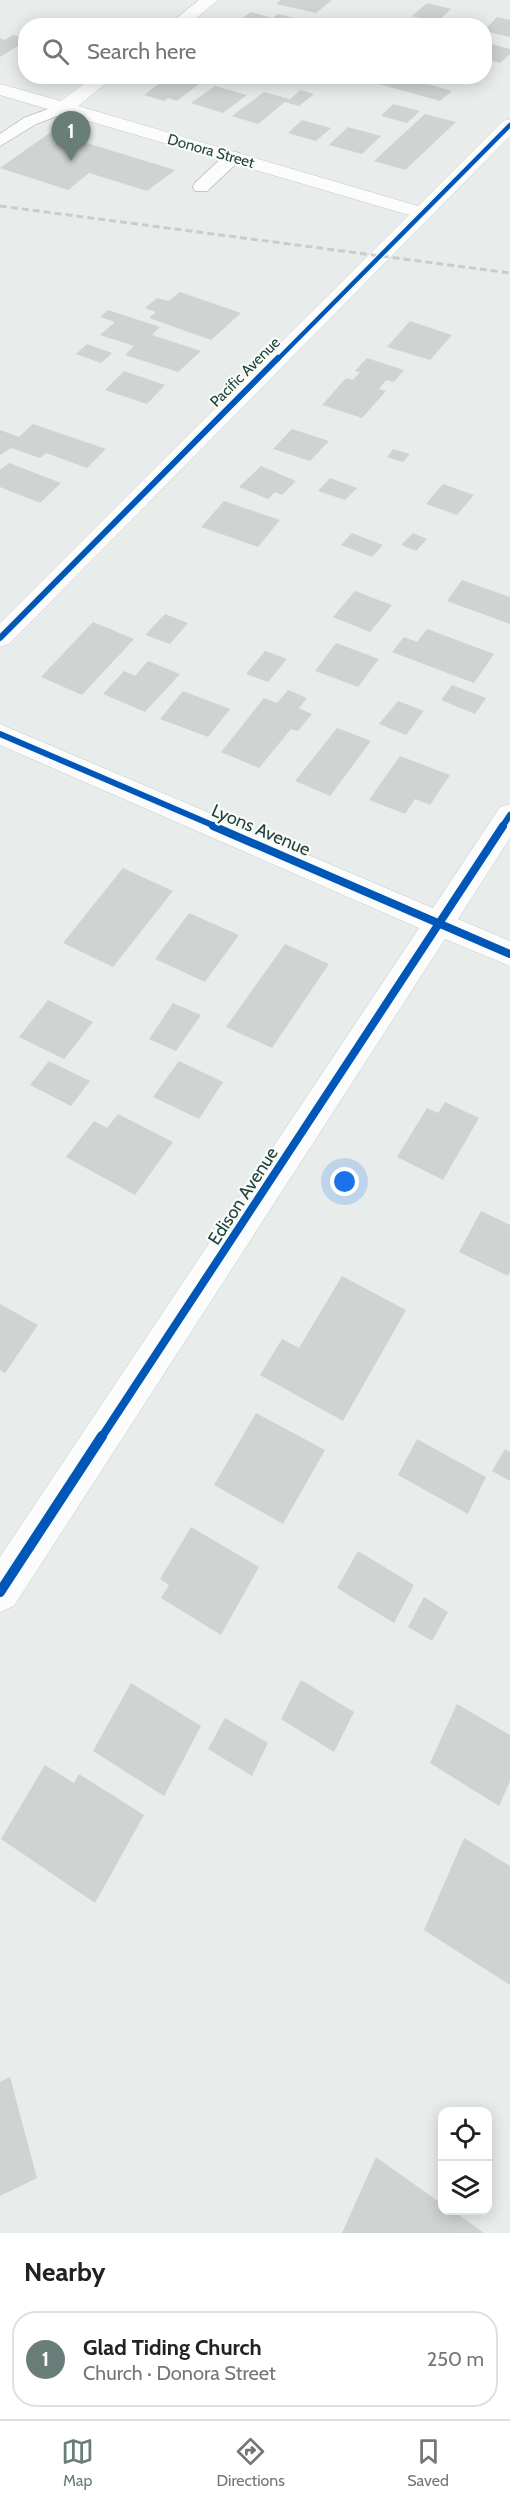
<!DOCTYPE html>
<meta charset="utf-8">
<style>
body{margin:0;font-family:Cabin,sans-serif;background:#f2f2f2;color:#222}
.controls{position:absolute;right:18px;bottom:18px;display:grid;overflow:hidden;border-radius:12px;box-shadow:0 3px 15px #0003}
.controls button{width:54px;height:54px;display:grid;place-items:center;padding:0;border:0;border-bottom:2px solid #e0e0e0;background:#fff;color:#222;font:30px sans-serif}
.you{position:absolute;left:345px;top:1182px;width:21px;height:21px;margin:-15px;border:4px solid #fff;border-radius:50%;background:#1a73e8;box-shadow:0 0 0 9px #1a73e833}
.badge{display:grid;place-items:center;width:39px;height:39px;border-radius:50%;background:#697e78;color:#fff;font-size:20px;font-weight:700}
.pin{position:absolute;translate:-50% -50px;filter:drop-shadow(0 2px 3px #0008)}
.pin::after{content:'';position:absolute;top:32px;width:21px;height:18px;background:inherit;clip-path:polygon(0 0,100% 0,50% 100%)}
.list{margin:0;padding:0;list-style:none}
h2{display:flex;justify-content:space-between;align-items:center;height:78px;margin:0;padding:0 24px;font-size:26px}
h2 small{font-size:20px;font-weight:400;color:#767676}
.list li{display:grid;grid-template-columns:39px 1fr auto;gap:18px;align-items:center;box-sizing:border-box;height:96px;margin:0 12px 12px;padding:0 12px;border:2px solid #e0e0e0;border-radius:24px}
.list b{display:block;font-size:22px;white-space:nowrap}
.list p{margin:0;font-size:20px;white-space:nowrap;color:#767676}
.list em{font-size:20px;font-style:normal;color:#767676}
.icon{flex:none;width:33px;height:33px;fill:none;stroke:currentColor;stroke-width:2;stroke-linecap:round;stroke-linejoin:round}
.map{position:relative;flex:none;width:510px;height:2233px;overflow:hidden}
.search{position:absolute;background:#fff;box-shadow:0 3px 15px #0003;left:18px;right:18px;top:18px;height:66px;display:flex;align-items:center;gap:15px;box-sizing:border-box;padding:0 21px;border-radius:24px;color:#767676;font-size:22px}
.sheet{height:186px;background:#fff}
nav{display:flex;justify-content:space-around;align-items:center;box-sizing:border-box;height:84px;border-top:2px solid #e0e0e0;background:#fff;font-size:16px;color:#767676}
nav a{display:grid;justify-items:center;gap:3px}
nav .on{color:#697e78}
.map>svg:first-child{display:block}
.building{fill:#cfd4d2}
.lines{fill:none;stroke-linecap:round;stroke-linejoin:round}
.service-casing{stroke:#c5cac8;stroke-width:2}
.minor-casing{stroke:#c5cac8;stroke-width:1}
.service{fill:#fcfcfc;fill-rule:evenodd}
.minor{fill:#fcfcfc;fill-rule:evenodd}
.rail{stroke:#c9cdcc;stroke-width:3;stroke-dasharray:7 4;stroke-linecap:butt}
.cycleway-far3-casing{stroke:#f7fbf9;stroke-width:7}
.cycleway-far2-casing{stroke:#f7fbf9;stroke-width:9}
.cycleway-far1-casing{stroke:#f7fbf9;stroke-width:11}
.cycleway-casing{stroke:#f7fbf9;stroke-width:14}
.cycleway-far3{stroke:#0057b8;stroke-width:4.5}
.cycleway-far2{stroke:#0057b8;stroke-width:6}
.cycleway-far1{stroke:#0057b8;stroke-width:8}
.cycleway{stroke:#0057b8;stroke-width:10}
.labels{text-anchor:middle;stroke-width:4.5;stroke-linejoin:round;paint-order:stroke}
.far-street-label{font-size:15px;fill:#24423a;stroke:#f7fbf9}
.street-label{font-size:18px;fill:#24423a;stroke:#f7fbf9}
</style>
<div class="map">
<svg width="510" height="2233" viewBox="0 0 510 2233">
<rect width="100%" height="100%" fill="#e8edeb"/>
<g class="building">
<path d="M 281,0 L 332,0 L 316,13 L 276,4 Z"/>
<path d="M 427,3 L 451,9 L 437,22 L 412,16 Z"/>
<path d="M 251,12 L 273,18 L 278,14 L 298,19 L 293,24 L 297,26 L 255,26 L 239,21 Z"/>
<path d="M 497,17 L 510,20 L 510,37 L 484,31 Z"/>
<path d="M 407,18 L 435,25 L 435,26 L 399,26 Z"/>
<path d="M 13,35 L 26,38 L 26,41 L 0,57 L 0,38 L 5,40 Z"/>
<path d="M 484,42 L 510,49 L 510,54 L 500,63 L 484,59 Z"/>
<path d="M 169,76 L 191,76 L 204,80 L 177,101 L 168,98 L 164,101 L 144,95 Z"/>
<path d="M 388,76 L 399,76 L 452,91 L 440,101 L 379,84 Z"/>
<path d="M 215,86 L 247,95 L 223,113 L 191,103 Z"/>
<path d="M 300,90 L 314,94 L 299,106 L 285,102 L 258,124 L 232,116 L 264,92 L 290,99 Z"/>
<path d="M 393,104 L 420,111 L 407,123 L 381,116 Z"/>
<path d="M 425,114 L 456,122 L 405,170 L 374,161 Z"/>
<path d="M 302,120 L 331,128 L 316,141 L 288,133 Z"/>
<path d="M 348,127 L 381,136 L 362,154 L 329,145 Z"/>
<path d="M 51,132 L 175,170 L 147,191 L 89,173 L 68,190 L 0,168 Z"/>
<path d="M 180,292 L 241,313 L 211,340 L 149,318 L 156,312 L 145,308 L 157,298 L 169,301 Z"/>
<path d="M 108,310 L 160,327 L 152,335 L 201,351 L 178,372 L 125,355 L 134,346 L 100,335 L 115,322 L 100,317 Z"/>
<path d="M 410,321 L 452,335 L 430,360 L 387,347 Z"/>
<path d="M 87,344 L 112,353 L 101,363 L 76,354 Z"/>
<path d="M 367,358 L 404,370 L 394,382 L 386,380 L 379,389 L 386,391 L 362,418 L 322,405 L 346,378 L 353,380 L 360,372 L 355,371 Z"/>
<path d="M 124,371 L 165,385 L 147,404 L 105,390 Z"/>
<path d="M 33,424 L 106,449 L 87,468 L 46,453 L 40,458 L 11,448 L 0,455 L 0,430 L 19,437 Z"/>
<path d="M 292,429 L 329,441 L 310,461 L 273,449 Z"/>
<path d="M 393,449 L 410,454 L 403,462 L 387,457 Z"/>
<path d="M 9,463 L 61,483 L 40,503 L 0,487 L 0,470 Z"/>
<path d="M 261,466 L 296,481 L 282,495 L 275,492 L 268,499 L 239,487 Z"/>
<path d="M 330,478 L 357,488 L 345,500 L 318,491 Z"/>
<path d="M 443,484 L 474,495 L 457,515 L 426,504 Z"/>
<path d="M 224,501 L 280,520 L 258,547 L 201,527 Z"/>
<path d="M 352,533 L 383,545 L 372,557 L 341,545 Z"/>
<path d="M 413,533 L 427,539 L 416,551 L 401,545 Z"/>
<path d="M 462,580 L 510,597 L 510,624 L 447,601 Z"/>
<path d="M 355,591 L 392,605 L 370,632 L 333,617 Z"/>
<path d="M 165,614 L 188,623 L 170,644 L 145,635 Z"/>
<path d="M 93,622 L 134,639 L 82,695 L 41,677 Z"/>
<path d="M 427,629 L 494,654 L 474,683 L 392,652 L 404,637 L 417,642 Z"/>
<path d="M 336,643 L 379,659 L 358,687 L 315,671 Z"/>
<path d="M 265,651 L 287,659 L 268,682 L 246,674 Z"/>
<path d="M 148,661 L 180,674 L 145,712 L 103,694 L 124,671 L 135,676 Z"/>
<path d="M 452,685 L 486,698 L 475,714 L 441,700 Z"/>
<path d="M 288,690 L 307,698 L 299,708 L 312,714 L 298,731 L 291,729 L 259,768 L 221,752 L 264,698 L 277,703 Z"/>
<path d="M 183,691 L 230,709 L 208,737 L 160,719 Z"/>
<path d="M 398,701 L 424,711 L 406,735 L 379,724 Z"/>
<path d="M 337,728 L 371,741 L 330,796 L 295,781 Z"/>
<path d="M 400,756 L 450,775 L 430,805 L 415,799 L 405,814 L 369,800 Z"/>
<path d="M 123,868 L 173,891 L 113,967 L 63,943 Z"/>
<path d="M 189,913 L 239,935 L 205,982 L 155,959 Z"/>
<path d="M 285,944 L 329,964 L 272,1048 L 226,1027 Z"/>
<path d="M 48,1000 L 93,1022 L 64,1059 L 19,1037 Z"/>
<path d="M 173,1003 L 201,1015 L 176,1051 L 149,1039 Z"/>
<path d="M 49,1061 L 90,1081 L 71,1106 L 30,1085 Z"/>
<path d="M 179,1061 L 223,1082 L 199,1119 L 153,1097 Z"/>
<path d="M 445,1102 L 479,1118 L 443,1180 L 397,1157 L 427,1108 L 438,1113 Z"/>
<path d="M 118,1114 L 173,1142 L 135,1195 L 66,1157 L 94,1121 L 107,1128 Z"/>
<path d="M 481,1211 L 510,1225 L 510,1272 L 508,1276 L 459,1252 Z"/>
<path d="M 342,1276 L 406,1310 L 343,1421 L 260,1375 L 282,1339 L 299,1348 Z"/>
<path d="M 0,1304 L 38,1325 L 5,1373 L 0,1370 Z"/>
<path d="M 256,1413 L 325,1450 L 283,1524 L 214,1485 Z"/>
<path d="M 417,1439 L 486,1477 L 468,1514 L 398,1475 Z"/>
<path d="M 505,1449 L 510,1452 L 510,1481 L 492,1471 Z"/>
<path d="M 191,1527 L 259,1567 L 221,1635 L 161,1598 L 169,1585 L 160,1579 Z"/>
<path d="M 358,1551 L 414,1585 L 394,1623 L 337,1588 Z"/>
<path d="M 424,1597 L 448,1612 L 432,1641 L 408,1627 Z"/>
<path d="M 301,1680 L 354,1712 L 334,1752 L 281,1719 Z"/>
<path d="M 131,1683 L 201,1726 L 164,1796 L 93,1751 Z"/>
<path d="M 457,1704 L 510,1735 L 510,1781 L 499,1806 L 430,1763 Z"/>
<path d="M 225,1718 L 268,1743 L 252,1776 L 208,1749 Z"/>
<path d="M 45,1765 L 74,1783 L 79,1774 L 144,1815 L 95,1903 L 1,1839 Z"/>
<path d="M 464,1838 L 510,1866 L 510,1985 L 424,1930 Z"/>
<path d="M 10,2077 L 37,2178 L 0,2196 L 0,2082 Z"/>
<path d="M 376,2157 L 442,2204 L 442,2210 L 452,2210 L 484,2233 L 342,2233 Z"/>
</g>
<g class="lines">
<g class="service-casing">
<g id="service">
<path d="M 64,103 L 72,108 L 70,111 L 36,124 L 0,146 L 0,134 L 24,118 Z"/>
<path d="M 233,152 L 239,153 L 241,157 L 239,161 L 207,191 L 195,191 L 193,187 L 195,183 L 227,153 Z"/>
</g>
</g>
<g class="minor-casing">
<g id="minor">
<path d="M 199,0 L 218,0 L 187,26 L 167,26 Z"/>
<path d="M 94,76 L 115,76 L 78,106 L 418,206 L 503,121 L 510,119 L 510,136 L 9,644 L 0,647 L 0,623 L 409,215 L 0,95 L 0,84 L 61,101 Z"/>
<path d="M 0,724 L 433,908 L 500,807 L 510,804 L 510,838 L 458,919 L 510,941 L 510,966 L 445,939 L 14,1606 L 0,1612 L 0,1557 L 419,928 L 0,745 Z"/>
</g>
</g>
<use href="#service" class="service"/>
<use href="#minor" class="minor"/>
<path class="rail" d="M 0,206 L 510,273"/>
<g class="cycleway-far3-casing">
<path id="cycleway-far3" d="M 277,360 L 510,125"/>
</g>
<g class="cycleway-far2-casing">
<g id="cycleway-far2">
<path d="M 0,638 L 278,358"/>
<path d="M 0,734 L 217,827"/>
<path d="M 502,827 L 510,815"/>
</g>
</g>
<g class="cycleway-far1-casing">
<g id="cycleway-far1">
<path d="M 213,826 L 510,954"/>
<path d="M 101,1438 L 503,826"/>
</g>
</g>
<g class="cycleway-casing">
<path id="cycleway" d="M 0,1592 L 102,1436"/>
</g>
<use href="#cycleway-far3" class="cycleway-far3"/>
<use href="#cycleway-far2" class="cycleway-far2"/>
<use href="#cycleway-far1" class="cycleway-far1"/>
<use href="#cycleway" class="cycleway"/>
</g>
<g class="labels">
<g class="far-street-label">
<text transform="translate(211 151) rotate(16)" y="5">Donora Street</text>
<text transform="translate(245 372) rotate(-45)" y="5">Pacific Avenue</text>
</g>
<g class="street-label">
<text transform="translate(261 830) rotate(23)" y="6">Lyons Avenue</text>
<text transform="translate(243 1196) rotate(-57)" y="6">Edison Avenue</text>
</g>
</g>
</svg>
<div class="controls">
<button><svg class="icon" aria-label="locate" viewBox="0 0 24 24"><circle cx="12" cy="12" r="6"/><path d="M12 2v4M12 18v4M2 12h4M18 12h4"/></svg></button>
<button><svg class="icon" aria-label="layers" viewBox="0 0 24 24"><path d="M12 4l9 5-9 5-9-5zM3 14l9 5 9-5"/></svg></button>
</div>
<div class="you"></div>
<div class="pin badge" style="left:71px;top:161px">1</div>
<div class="search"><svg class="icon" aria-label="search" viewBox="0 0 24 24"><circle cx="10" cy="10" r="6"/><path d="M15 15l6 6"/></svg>Search here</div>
</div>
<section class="sheet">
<h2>Nearby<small></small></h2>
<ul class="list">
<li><span class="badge">1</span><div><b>Glad Tiding Church</b><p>Church · Donora Street</p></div><em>250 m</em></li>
</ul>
</section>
<nav>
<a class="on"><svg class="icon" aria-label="map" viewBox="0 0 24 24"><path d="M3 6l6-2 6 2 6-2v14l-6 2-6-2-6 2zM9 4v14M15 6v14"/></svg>Map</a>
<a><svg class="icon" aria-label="directions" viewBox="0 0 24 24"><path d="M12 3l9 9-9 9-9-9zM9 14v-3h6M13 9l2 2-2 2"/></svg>Directions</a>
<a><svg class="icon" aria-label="saved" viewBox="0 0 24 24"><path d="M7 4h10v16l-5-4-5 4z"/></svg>Saved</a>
</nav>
